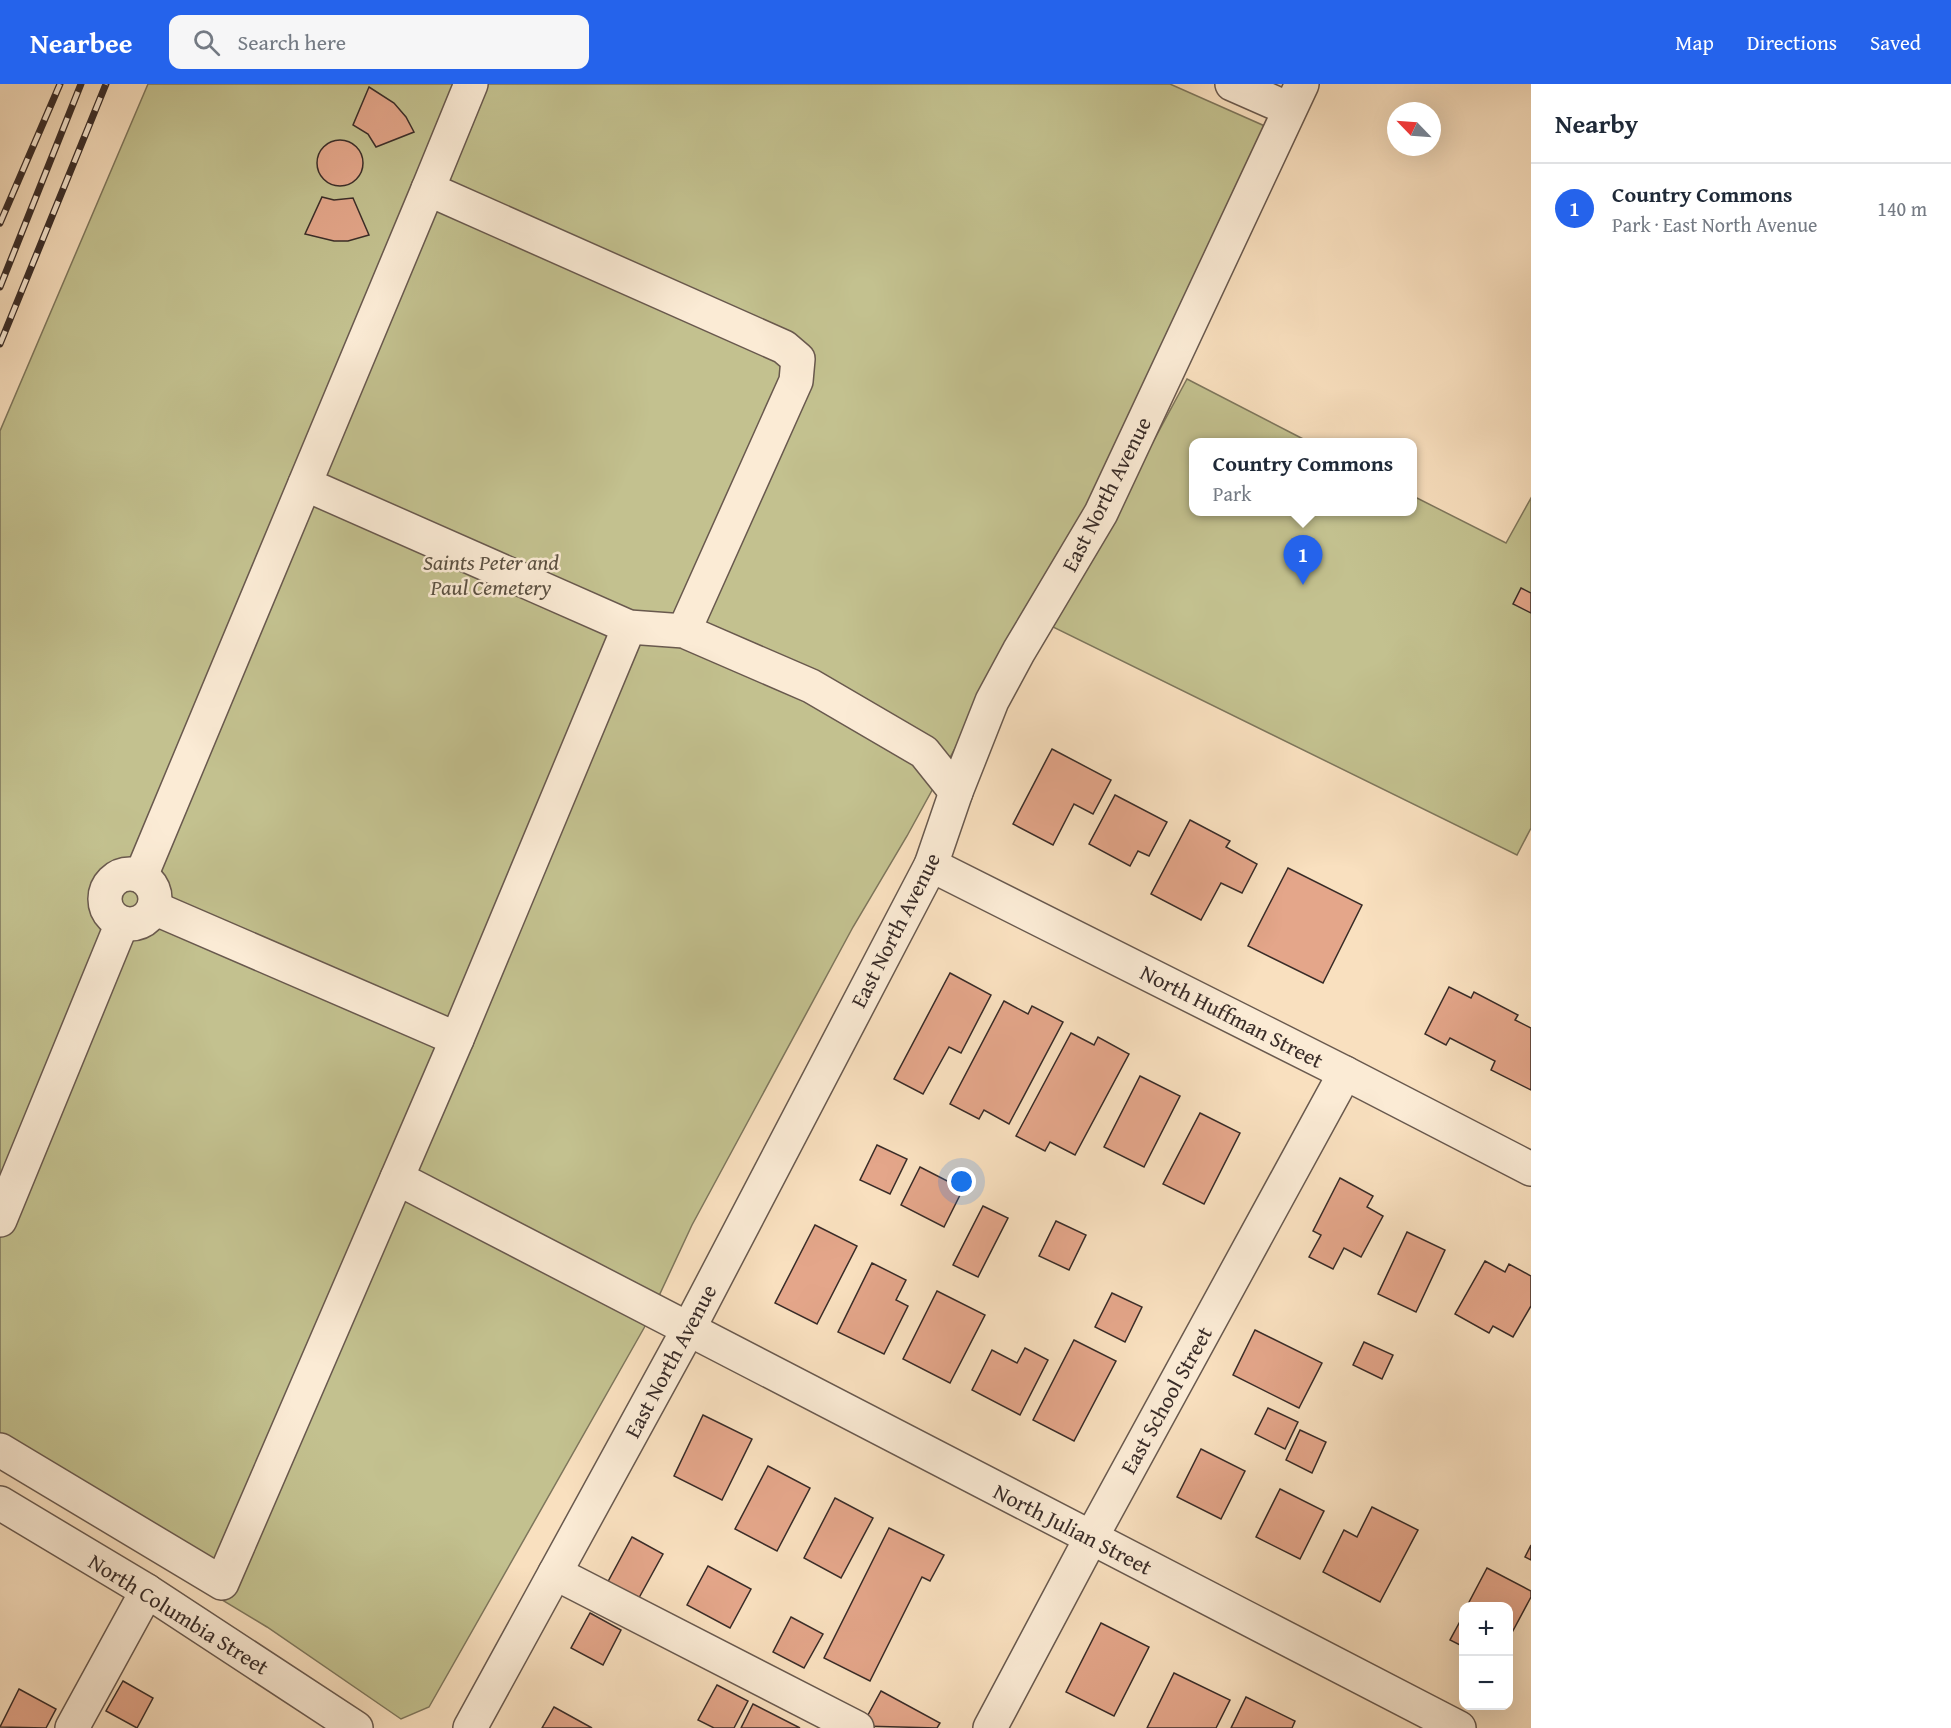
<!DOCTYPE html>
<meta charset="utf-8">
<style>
body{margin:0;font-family:"Gentium Book Plus",serif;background:#f6f6f7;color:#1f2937}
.controls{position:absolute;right:18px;bottom:18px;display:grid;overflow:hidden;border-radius:12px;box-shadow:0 6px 24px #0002}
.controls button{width:54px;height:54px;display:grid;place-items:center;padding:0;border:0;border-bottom:2px solid #e0e1e3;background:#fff;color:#1f2937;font:30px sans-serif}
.compass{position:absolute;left:1387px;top:18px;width:54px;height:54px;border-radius:50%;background:#fff;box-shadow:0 6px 24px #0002;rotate:295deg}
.you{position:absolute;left:962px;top:1098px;width:21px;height:21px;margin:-15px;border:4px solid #fff;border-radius:50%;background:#1a73e8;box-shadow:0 0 0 9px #1a73e833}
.badge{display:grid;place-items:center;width:39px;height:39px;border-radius:50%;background:#2563eb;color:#fff;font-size:20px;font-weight:700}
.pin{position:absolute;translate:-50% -50px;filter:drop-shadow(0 2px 3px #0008)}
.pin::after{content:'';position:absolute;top:32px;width:21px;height:18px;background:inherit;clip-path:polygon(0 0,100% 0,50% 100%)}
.popup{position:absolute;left:1189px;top:354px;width:228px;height:78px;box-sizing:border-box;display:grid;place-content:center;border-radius:12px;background:#fff;filter:drop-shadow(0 2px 4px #0005);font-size:20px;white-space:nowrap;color:#747a83}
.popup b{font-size:22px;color:#1f2937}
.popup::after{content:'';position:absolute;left:50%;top:100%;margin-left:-12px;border:12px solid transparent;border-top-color:#fff}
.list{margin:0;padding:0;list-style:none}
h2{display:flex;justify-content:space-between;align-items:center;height:78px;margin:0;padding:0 24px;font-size:26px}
h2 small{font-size:20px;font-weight:400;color:#747a83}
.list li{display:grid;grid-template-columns:39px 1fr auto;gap:18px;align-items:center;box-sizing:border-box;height:90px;padding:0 24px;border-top:2px solid #e0e1e3}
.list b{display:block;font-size:22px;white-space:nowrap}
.list p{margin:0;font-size:20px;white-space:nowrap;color:#747a83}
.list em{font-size:20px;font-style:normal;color:#747a83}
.icon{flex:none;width:33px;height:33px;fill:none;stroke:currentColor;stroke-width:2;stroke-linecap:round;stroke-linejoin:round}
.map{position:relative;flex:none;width:1531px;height:1644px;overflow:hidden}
header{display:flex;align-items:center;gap:36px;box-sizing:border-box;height:84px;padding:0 30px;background:#2563eb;color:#fff}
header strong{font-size:28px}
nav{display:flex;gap:33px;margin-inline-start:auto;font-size:21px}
.search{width:420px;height:54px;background:#f6f6f7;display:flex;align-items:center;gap:15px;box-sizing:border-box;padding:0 21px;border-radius:12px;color:#747a83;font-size:22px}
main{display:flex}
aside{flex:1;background:#fff}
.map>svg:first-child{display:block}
.green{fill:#c3c18f;stroke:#7e765c;stroke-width:1.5}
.building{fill:#e4a68a;stroke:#392c28;stroke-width:1.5}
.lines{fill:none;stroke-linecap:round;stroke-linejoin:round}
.minor-casing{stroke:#69594e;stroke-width:36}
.minor{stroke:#fbebd5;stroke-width:33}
.rail-casing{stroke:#392c28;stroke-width:7}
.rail{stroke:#fbebd5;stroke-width:4.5;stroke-dasharray:14;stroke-linecap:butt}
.labels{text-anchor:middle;stroke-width:5;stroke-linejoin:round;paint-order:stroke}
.street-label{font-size:22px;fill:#392c28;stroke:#fbebd5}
.park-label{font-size:22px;font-style:italic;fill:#5c5142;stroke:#fbebd5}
</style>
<header>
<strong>Nearbee</strong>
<div class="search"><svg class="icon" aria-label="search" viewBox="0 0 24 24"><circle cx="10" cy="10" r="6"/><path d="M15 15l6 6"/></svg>Search here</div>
<nav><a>Map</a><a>Directions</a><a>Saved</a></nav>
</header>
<main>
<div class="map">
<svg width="1531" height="1644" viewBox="0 0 1531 1644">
<rect width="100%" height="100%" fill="#f9e0bf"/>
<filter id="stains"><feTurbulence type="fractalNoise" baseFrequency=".00333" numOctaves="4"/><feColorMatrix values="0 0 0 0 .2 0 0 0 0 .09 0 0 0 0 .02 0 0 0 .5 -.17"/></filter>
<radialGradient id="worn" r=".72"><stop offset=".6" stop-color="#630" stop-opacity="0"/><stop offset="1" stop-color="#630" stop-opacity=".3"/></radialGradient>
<g class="green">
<path d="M 148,0 L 1170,0 L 1267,43 L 1096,412 L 1028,531 L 907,752 L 853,843 L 692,1141 L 644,1244 L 429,1623 L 401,1635 L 267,1543 L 0,1382 L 0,347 Z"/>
<path d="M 1187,295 L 1309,358 L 1194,358 L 1194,428 L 1412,428 L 1413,412 L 1506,459 L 1531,414 L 1531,744 L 1517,771 L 1053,543 Z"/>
</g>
<g class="building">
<path d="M 369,3 L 394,19 L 406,33 L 414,48 L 376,63 L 368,50 L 353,41 Z"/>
<circle cx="340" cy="79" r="23"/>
<path d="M 322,113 L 334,116 L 353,114 L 369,151 L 348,157 L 334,157 L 305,150 Z"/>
<path d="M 1521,504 L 1531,509 L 1531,529 L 1513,520 Z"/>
<path d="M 1052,665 L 1111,696 L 1093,730 L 1074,720 L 1053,761 L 1013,740 Z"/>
<path d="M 1115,711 L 1167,738 L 1149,772 L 1138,767 L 1130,782 L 1089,760 Z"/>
<path d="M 1190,736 L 1230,757 L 1226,763 L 1257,780 L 1242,809 L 1221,799 L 1201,836 L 1151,810 Z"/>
<path d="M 1288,784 L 1362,821 L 1323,899 L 1248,862 Z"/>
<path d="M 950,889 L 991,911 L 961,969 L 949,963 L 923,1010 L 894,995 Z"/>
<path d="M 1449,903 L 1471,914 L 1474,908 L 1518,931 L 1515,936 L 1531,944 L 1531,1006 L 1491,986 L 1495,977 L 1450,954 L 1446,961 L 1425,950 Z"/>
<path d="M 1004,917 L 1028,930 L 1032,922 L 1063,938 L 1009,1040 L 984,1026 L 979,1035 L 950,1020 Z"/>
<path d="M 1071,949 L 1094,961 L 1098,953 L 1129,970 L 1075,1071 L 1050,1058 L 1045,1067 L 1016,1052 Z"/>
<path d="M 1140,992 L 1180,1012 L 1144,1083 L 1104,1063 Z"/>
<path d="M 1200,1029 L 1240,1049 L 1204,1120 L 1163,1100 Z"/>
<path d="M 877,1061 L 907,1075 L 890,1110 L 860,1096 Z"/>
<path d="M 920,1083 L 963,1105 L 944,1143 L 901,1121 Z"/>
<path d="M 1340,1094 L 1373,1112 L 1367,1123 L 1383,1132 L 1361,1173 L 1344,1164 L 1333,1185 L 1309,1173 L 1321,1151 L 1313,1147 Z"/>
<path d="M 983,1122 L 1008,1134 L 978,1193 L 953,1181 Z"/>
<path d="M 1056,1137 L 1086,1151 L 1069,1186 L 1039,1172 Z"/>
<path d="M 815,1141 L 857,1162 L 817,1240 L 775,1219 Z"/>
<path d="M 1407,1148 L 1445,1166 L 1416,1228 L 1378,1210 Z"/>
<path d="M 1485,1177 L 1505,1188 L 1509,1180 L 1531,1192 L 1531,1222 L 1513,1253 L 1493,1242 L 1489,1249 L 1455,1230 Z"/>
<path d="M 872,1179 L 906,1196 L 896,1216 L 908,1222 L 884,1270 L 838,1248 Z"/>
<path d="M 937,1207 L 985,1231 L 950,1299 L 903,1275 Z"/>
<path d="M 1112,1209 L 1142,1223 L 1125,1258 L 1095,1243 Z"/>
<path d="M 1255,1246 L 1322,1279 L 1299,1324 L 1233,1291 Z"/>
<path d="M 1074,1256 L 1116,1277 L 1074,1357 L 1033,1336 Z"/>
<path d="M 1364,1258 L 1393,1271 L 1382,1295 L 1353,1281 Z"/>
<path d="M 1025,1264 L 1048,1276 L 1020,1331 L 972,1306 L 992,1266 L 1017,1279 Z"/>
<path d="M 1268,1324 L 1298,1338 L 1285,1365 L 1255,1350 Z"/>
<path d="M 703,1331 L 752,1355 L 722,1416 L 674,1392 Z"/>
<path d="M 1300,1346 L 1326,1358 L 1312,1389 L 1286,1376 Z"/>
<path d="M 1201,1365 L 1245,1387 L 1221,1435 L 1177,1413 Z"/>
<path d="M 768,1382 L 810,1404 L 777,1467 L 735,1445 Z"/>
<path d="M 1280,1405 L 1324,1427 L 1300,1475 L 1256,1453 Z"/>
<path d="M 835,1414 L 873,1434 L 841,1494 L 804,1474 Z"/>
<path d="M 1372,1423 L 1418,1446 L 1380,1518 L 1323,1488 L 1344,1446 L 1357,1453 Z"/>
<path d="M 889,1444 L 944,1471 L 930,1497 L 922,1493 L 870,1597 L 824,1574 Z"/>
<path d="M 632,1453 L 663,1470 L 635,1521 L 604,1505 Z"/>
<path d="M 1531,1461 L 1531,1476 L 1525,1473 Z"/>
<path d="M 708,1482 L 751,1505 L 730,1544 L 687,1521 Z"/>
<path d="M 1487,1484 L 1531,1507 L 1531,1513 L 1508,1556 L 1508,1522 L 1467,1522 Z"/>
<path d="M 590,1529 L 621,1546 L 603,1581 L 571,1564 Z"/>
<path d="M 1464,1530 L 1464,1563 L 1450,1556 Z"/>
<path d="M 791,1533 L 823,1550 L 804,1584 L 773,1568 Z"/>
<path d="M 1101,1539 L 1149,1563 L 1114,1632 L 1066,1608 Z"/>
<path d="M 1174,1589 L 1230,1616 L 1216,1644 L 1147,1644 Z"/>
<path d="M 123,1597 L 153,1614 L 137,1644 L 106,1627 Z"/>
<path d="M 717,1601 L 748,1617 L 734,1644 L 714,1644 L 698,1636 Z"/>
<path d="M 19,1605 L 56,1625 L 46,1644 L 0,1643 Z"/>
<path d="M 881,1607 L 940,1639 L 937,1644 L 862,1642 Z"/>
<path d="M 1246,1613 L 1295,1637 L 1292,1644 L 1231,1644 Z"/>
<path d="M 753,1620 L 800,1644 L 741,1644 Z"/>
<path d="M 554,1623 L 592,1644 L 542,1644 Z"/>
</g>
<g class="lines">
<g class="minor-casing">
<g id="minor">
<path d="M 1232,0 L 1289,25"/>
<path d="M 428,105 L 471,0"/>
<path d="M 305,400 L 629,543 L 684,547 L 811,602 L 924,668 L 956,708"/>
<path d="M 931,781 L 1345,989 L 1531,1085"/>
<circle cx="130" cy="815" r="25"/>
<path d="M 141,792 L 428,105 L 784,263 L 798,275 L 796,297 L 684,547"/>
<path d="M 154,824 L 457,955"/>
<path d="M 397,1094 L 1459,1644"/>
<path d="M 0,1136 L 122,839"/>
<path d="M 0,1366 L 222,1499 L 457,955 L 629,543"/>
<path d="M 0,1419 L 147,1507 L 356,1644"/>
<path d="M 555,1489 L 857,1644"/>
<path d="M 72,1644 L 147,1507"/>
<path d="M 470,1644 L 688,1246 L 931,781 L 956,708 L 992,617 L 1019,567 L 1101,429 L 1302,0"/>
<path d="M 990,1644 L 1091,1454 L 1345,989"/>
</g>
</g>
<use href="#minor" class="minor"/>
<g class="rail-casing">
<g id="rail">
<path d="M 0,139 L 60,0"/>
<path d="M 0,203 L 81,0"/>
<path d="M 0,260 L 106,0"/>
</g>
</g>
<use href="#rail" class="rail"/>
</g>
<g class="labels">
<g class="street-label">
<text transform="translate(1106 410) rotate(-63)" y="8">East North Avenue</text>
<text transform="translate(895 846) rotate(-63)" y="8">East North Avenue</text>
<text transform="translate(1232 932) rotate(27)" y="8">North Huffman Street</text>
<text transform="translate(670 1277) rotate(-62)" y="8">East North Avenue</text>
<text transform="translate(1166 1316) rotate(-61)" y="8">East School Street</text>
<text transform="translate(1073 1445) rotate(27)" y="8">North Julian Street</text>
<text transform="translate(179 1530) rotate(32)" y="8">North Columbia Street</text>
</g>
<g class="park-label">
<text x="491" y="486">Saints Peter and<tspan x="491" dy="25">Paul Cemetery</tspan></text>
</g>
</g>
<rect width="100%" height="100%" filter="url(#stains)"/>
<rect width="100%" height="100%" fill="url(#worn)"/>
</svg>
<div class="controls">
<button>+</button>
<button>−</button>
</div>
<svg class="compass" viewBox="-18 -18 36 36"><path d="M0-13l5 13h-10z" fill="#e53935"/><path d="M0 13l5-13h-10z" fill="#747a83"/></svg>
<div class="you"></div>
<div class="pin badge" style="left:1303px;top:501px">1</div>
<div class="popup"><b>Country Commons</b>Park</div>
</div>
<aside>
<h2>Nearby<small></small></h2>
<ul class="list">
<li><span class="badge">1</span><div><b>Country Commons</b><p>Park · East North Avenue</p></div><em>140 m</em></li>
</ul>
</aside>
</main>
